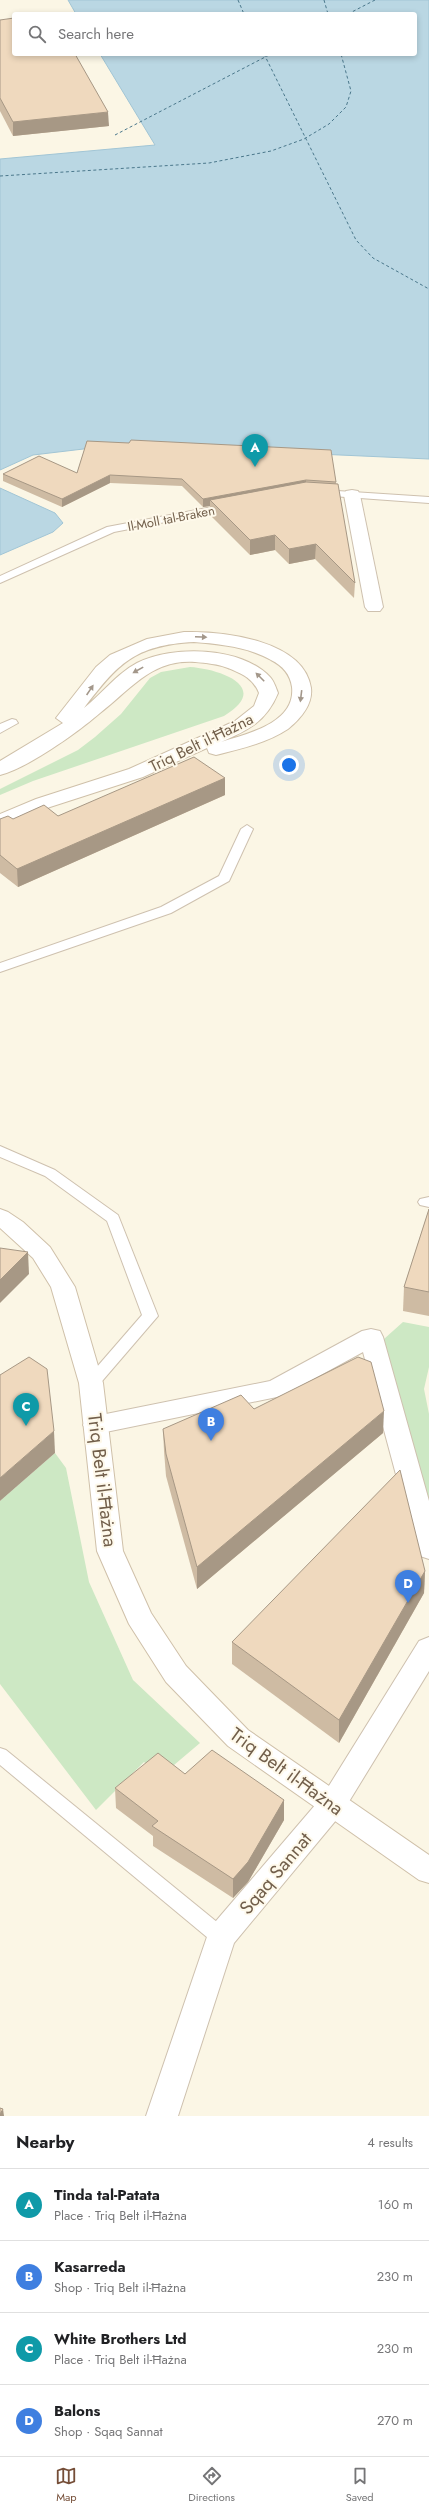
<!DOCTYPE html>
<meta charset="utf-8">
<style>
body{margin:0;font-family:Jost,sans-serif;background:#f6f6f6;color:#202124}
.you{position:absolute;left:289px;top:765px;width:14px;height:14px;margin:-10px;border:3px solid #fff;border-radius:50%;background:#1a73e8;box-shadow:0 0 0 6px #1a73e833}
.badge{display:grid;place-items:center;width:26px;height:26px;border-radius:50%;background:#754e38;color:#fff;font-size:13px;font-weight:700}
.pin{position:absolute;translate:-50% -33px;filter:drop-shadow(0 1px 2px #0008)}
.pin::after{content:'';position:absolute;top:21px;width:14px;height:12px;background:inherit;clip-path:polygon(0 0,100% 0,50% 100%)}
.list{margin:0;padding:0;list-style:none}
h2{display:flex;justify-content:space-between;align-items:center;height:52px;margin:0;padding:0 16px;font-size:17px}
h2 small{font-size:13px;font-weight:400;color:#757577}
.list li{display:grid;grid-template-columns:26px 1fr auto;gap:12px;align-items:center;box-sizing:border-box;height:72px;padding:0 16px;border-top:1px solid #e0e0e0}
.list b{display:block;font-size:15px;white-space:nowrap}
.list p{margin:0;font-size:13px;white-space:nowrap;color:#757577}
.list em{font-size:13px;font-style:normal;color:#757577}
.icon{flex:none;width:22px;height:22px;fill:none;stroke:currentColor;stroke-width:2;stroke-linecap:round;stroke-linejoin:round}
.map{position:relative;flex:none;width:429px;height:2116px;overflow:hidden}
.search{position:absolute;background:#fff;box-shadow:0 2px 6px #0003;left:12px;right:12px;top:12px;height:44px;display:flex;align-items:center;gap:10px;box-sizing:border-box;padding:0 14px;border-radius:4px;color:#757577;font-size:15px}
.sheet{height:340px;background:#fff}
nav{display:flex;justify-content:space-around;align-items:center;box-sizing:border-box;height:56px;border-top:1px solid #e0e0e0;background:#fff;font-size:11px;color:#757577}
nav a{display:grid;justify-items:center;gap:2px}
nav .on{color:#754e38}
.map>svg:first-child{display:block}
.green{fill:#cde8c4}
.water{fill:#bad7e3;stroke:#a1c5d5}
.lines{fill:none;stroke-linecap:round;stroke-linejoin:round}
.ferry{stroke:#4a778b;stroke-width:1;stroke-dasharray:3 2.5;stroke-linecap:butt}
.lane-casing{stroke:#cec1af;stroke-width:2}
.street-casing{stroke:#cec1af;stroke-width:2}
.secondary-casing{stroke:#cfc0a9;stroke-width:2}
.lane{fill:#fff;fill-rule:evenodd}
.street{fill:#fff;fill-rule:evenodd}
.secondary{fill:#fff;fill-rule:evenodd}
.wall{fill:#cebba3}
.shaded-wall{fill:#a79885}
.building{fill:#efd9be;stroke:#a79885}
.oneway{fill:#a3978a}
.labels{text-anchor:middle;stroke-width:4;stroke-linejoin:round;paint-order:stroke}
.far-street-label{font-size:13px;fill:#725f4b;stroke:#fef9eb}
.street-label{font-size:16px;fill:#725f4b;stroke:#fef9eb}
.near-street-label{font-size:19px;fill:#725f4b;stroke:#fef9eb}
</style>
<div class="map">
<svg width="429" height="2116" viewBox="0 0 429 2116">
<rect width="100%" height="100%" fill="#fbf6e5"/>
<g class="green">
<path d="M 190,667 C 220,669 272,687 224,716 L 33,781 L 0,795 L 0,789 L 78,750 L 95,737 L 121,714 L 150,678 L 161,672 Z"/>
<path d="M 403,1322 L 429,1327 L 429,1367 L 424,1389 L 429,1414 L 429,1522 L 384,1339 Z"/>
<path d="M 55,1453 L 66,1468 L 89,1582 L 133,1680 L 200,1743 L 161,1776 L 144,1762 L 96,1810 L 0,1684 L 0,1501 Z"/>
</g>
<g class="water">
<path d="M 68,0 L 429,0 L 429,459 L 117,445 L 33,455 L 0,470 L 0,159 L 155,145 L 100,54 L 415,54 L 415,14 L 76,14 Z"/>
<path d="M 0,488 L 55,513 L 63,523 L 53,532 L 0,555 Z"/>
</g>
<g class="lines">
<g class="ferry">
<path d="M 238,0 L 244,14"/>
<path d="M 324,0 L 328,14"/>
<path d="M 348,14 L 375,0"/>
<path d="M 264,54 L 356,240 L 373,258 L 429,289"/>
<path d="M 115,135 L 271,54"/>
<path d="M 0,176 L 209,163 L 271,151 L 304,139 L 329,124 L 346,107 L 351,91 L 341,54"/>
</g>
<g class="lane-casing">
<g id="lane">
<path d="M 322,490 L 429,497 L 429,503 L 318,495 L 317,493 Z"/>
<path d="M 228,504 L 233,507 L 232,509 L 114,532 L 0,583 L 0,576 L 107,527 Z"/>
<path d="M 12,719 L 16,720 L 18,723 L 0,733 L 0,724 Z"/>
<path d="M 247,825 L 253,829 L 229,881 L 171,913 L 0,972 L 0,963 L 161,907 L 219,876 L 241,829 Z"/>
<path d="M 0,1146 L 55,1170 L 118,1215 L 158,1316 L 97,1387 L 85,1387 L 83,1383 L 142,1315 L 107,1221 L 45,1176 L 0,1157 Z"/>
<path d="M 429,1197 L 429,1207 L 420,1205 L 418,1202 L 420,1199 Z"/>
<path d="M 0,1748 L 6,1750 L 228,1931 L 231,1937 L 228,1943 L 221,1945 L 214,1943 L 0,1765 Z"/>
</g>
</g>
<g class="street-casing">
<g id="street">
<path d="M 352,490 L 358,491 L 360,495 L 383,607 L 380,611 L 368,611 L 365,607 L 344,495 L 346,491 Z"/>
<path d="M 371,1329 L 380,1331 L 383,1337 L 429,1501 L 429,1559 L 420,1556 L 416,1549 L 363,1352 L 286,1394 L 277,1397 L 96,1434 L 87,1431 L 83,1425 L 87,1419 L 96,1416 L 270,1381 L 362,1331 Z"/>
<path d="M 429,1637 L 429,1671 L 342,1813 L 234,1943 L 178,2116 L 146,2116 L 210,1928 L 322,1797 L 419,1641 Z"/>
</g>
</g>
<g class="secondary-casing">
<g id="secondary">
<path d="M 184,632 C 223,631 304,640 311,688 C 313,705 300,719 288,729 C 267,743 240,749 216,755 L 209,753 L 207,748 L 143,777 L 50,807 L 0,827 L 0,814 L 36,799 L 129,769 L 235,721 L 254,706 L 259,693 C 253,678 242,674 228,668 C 218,664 206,663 195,662 C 152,659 131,689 100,713 C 78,732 28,768 0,775 L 0,761 L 63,723 L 56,718 L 96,667 L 110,655 L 147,639 ZM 194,642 C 220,644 248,647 271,660 C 283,666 290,674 292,687 C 296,723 247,734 221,742 C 248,730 266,722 278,693 C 276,688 274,681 270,677 C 241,646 172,645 137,663 C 116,674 102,694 84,708 C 118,664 134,645 194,642 Z"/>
<path d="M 0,1209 L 8,1212 L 23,1222 L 50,1247 L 75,1287 L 103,1383 L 123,1551 L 151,1613 L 186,1666 L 248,1730 L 429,1855 L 429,1883 L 419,1880 L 228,1746 L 166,1682 L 129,1624 L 97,1551 L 79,1383 L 51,1287 L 33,1258 L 0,1228 Z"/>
</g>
</g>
<use href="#lane" class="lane"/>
<use href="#street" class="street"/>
<use href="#secondary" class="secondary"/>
</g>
<g class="wall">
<path d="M 0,20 L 109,126 L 13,136 L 0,111 Z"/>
<path d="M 87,441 L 336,482 L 355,583 L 354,598 L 315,559 L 289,564 L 275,550 L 250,555 L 210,515 L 210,506 L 203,507 L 182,486 L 110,483 L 62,507 L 3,481 L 3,474 L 77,473 Z"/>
<path d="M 225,778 L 225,795 L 18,887 L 0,873 L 0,819 L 13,819 L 58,816 Z"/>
<path d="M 429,1209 L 429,1316 L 403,1311 L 404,1287 Z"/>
<path d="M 254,1409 L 383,1433 L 197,1589 L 166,1476 L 164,1451 L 163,1429 Z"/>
<path d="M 425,1571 L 424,1593 L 339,1743 L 232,1664 L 232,1642 Z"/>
<path d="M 185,1774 L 284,1800 L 284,1820 L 248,1882 L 233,1898 L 153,1846 L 153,1836 L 116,1808 L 115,1788 Z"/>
</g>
<g class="shaded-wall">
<path d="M 108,112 L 109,126 L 13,136 L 13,122 Z"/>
<path d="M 110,475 L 110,483 L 62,507 L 62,499 Z"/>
<path d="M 306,480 L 306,488 L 210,500 L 210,506 L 203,507 L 203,499 Z"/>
<path d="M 275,535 L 275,550 L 250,555 L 250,540 Z"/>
<path d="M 316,544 L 315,559 L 289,564 L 289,549 Z"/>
<path d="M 225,778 L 225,795 L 18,887 L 17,869 Z"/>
<path d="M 28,1252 L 29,1274 L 0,1303 L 0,1280 Z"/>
<path d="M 384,1411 L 383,1433 L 197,1589 L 197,1567 Z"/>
<path d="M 54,1431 L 55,1453 L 0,1501 L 0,1478 Z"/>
<path d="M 425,1571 L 424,1593 L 339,1743 L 339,1720 Z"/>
<path d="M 284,1800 L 284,1820 L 248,1882 L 233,1898 L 233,1879 Z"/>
<path d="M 3,2109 L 4,2116 L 0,2116 L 0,2114 Z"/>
</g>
<g class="building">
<path d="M 14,18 L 14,54 L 75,54 L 108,112 L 13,122 L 0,98 L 0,20 Z"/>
<path d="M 131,440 L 331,450 L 336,482 L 306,480 L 203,499 L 182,479 L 110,475 L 62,499 L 3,474 L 39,456 L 77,473 L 87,441 L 129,443 Z"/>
<path d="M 306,482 L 338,484 L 355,583 L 316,544 L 289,549 L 275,535 L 250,540 L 210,500 Z"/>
<path d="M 194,757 L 225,778 L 17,869 L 0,855 L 0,819 L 8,816 L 13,819 L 44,805 L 58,816 Z"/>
<path d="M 429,1209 L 429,1292 L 404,1287 Z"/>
<path d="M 0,1248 L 28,1252 L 0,1280 Z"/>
<path d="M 29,1357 L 47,1369 L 54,1431 L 0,1478 L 0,1375 Z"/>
<path d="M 358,1357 L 371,1362 L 384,1411 L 197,1567 L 166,1454 L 163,1429 L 241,1395 L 254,1409 Z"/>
<path d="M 400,1470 L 425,1571 L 339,1720 L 232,1642 Z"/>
<path d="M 212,1750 L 284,1800 L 248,1862 L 233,1879 L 152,1826 L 158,1821 L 115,1788 L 158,1753 L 185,1774 Z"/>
<path d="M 0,2108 L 3,2109 L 0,2114 Z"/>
</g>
<defs><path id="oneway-solid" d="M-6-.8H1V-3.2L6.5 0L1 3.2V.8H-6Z"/></defs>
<g class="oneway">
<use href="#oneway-solid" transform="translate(201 637) rotate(3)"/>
<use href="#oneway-solid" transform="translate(138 670) rotate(151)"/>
<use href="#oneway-solid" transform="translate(260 677) rotate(-135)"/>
<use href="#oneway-solid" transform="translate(90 690) rotate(-56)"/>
<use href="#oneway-solid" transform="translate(301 696) rotate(97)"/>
</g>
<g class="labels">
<g class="far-street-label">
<text transform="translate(171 518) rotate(-11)" y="5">Il-Moll tal-Braken</text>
</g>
<g class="street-label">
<text transform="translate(201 742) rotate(-26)" y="6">Triq Belt il-Ħażna</text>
</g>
<g class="near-street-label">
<text transform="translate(103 1480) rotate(83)" y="7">Triq Belt il-Ħażna</text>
<text transform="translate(287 1771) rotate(36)" y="7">Triq Belt il-Ħażna</text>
<text transform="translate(275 1873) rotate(-50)" y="7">Sqaq Sannat</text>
</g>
</g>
</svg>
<div class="you"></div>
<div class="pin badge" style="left:255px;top:467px;background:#0f9aa8">A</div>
<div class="pin badge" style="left:211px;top:1441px;background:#3f7fe0">B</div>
<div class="pin badge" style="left:26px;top:1426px;background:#0f9aa8">C</div>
<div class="pin badge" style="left:408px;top:1603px;background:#3f7fe0">D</div>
<div class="search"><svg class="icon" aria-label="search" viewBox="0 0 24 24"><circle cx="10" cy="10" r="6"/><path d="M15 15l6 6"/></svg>Search here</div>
</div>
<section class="sheet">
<h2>Nearby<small>4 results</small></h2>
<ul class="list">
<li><span class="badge" style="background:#0f9aa8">A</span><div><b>Tinda tal-Patata</b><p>Place · Triq Belt il-Ħażna</p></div><em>160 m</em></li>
<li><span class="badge" style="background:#3f7fe0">B</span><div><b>Kasarreda</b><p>Shop · Triq Belt il-Ħażna</p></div><em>230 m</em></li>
<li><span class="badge" style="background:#0f9aa8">C</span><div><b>White Brothers Ltd</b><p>Place · Triq Belt il-Ħażna</p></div><em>230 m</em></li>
<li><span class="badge" style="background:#3f7fe0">D</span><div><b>Balons</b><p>Shop · Sqaq Sannat</p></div><em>270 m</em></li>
</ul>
</section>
<nav>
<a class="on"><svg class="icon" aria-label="map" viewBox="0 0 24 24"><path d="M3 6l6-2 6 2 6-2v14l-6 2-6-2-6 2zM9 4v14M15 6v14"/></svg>Map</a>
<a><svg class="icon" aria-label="directions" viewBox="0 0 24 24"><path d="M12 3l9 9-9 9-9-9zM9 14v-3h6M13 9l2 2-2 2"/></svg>Directions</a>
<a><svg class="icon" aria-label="saved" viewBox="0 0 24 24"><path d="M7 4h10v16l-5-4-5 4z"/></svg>Saved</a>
</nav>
